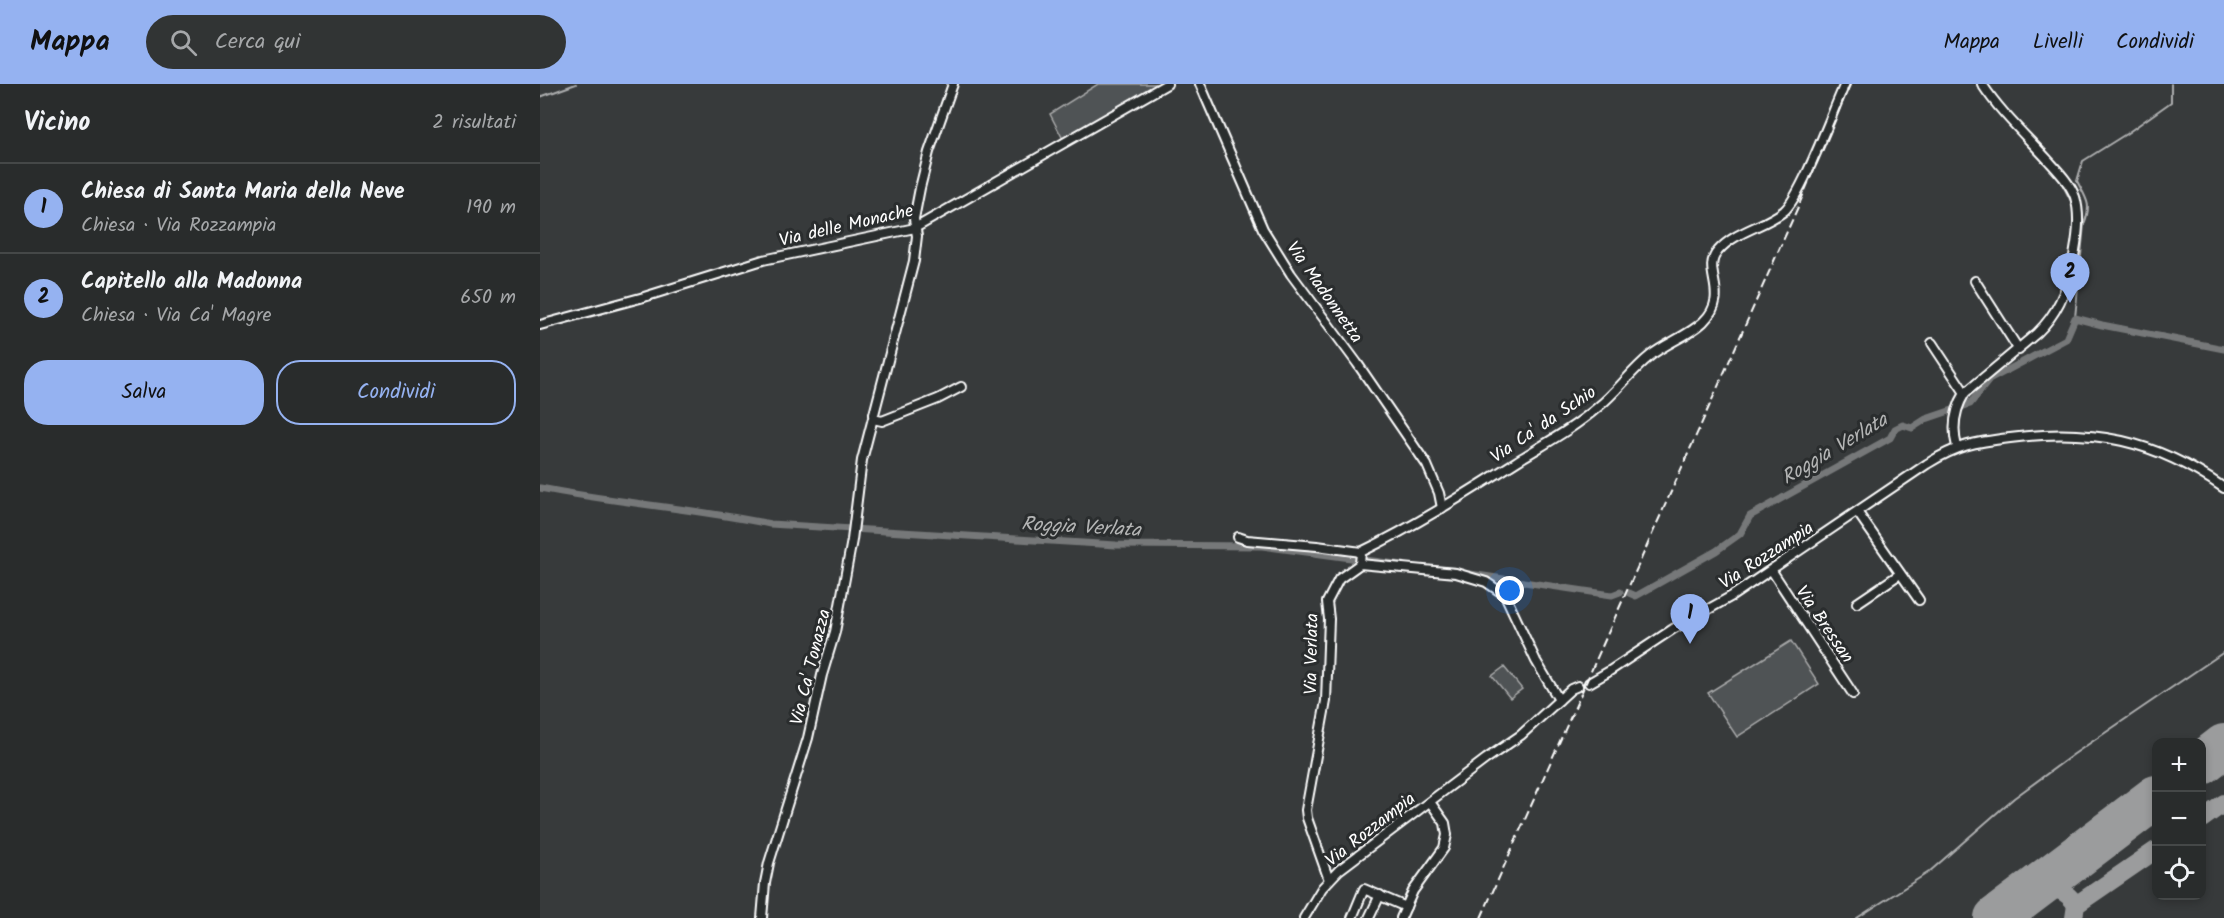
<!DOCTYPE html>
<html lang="it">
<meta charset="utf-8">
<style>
body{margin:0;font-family:Kalam,sans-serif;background:#313434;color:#f1f3f6}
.controls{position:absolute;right:18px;bottom:18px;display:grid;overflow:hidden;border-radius:12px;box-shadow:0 3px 9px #0003}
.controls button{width:54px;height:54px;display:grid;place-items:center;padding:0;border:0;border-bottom:2px solid #454848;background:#292c2c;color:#f1f3f6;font:30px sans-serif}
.you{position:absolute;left:970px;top:507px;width:21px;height:21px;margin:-15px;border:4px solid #fff;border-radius:50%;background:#1a73e8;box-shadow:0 0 0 9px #1a73e833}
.badge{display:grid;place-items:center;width:39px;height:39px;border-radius:50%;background:#95b2f1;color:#111;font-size:20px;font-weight:700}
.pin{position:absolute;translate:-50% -50px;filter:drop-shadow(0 2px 3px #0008)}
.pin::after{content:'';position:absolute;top:32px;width:21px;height:18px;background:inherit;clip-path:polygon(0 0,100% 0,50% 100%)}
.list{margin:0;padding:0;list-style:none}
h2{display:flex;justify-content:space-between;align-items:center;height:78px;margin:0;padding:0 24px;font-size:26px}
h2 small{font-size:20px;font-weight:400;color:#a5a7a9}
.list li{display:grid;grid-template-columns:39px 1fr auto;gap:18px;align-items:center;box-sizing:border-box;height:90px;padding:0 24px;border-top:2px solid #454848}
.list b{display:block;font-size:22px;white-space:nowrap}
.list p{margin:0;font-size:20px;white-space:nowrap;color:#a5a7a9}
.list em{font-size:20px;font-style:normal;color:#a5a7a9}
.actions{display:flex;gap:12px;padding:18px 24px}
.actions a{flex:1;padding:14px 0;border:2px solid #95b2f1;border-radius:24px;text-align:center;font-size:21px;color:#95b2f1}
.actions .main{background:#95b2f1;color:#111}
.icon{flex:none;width:33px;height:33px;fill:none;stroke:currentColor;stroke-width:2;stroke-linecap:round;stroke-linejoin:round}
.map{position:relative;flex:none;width:1684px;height:834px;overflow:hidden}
header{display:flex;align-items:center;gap:36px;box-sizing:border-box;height:84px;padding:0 30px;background:#95b2f1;color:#111}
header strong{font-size:28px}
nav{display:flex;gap:33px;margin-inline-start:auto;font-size:21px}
.search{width:420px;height:54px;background:#313434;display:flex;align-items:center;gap:15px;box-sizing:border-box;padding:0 21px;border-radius:33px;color:#a5a7a9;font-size:22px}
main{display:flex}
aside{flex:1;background:#292c2c}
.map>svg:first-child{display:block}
.green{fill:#505354;stroke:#a8a9aa;stroke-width:1.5}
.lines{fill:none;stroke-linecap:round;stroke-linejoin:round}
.stream{stroke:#adaeaf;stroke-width:2}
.canal{stroke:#767879;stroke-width:7}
.taxiway{stroke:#9b9c9d;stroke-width:18}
.runway{stroke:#9b9c9d;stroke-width:44}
.minor-casing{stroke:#fff;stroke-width:12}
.minor{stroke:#2a2d2e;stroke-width:8}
.rail{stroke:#fff;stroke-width:2;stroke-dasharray:9 4.5;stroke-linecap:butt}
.labels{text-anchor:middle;stroke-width:6;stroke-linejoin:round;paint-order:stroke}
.street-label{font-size:18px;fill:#fff;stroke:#2a2d2e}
.water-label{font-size:20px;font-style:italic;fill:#b4b5b5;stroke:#2a2d2e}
</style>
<header>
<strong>Mappa</strong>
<div class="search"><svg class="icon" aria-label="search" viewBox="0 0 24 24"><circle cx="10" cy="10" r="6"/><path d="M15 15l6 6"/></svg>Cerca qui</div>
<nav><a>Mappa</a><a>Livelli</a><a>Condividi</a></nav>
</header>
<main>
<aside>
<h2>Vicino<small>2 risultati</small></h2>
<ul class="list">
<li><span class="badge">1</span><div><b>Chiesa di Santa Maria della Neve</b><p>Chiesa · Via Rozzampia</p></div><em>190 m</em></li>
<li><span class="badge">2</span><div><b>Capitello alla Madonna</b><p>Chiesa · Via Ca' Magre</p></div><em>650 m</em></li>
</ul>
<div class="actions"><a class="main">Salva</a><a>Condividi</a></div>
</aside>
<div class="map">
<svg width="1684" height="834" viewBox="0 0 1684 834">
<rect width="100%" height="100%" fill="#373a3b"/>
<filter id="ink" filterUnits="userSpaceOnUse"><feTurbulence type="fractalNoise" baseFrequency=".0167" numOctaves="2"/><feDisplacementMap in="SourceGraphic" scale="12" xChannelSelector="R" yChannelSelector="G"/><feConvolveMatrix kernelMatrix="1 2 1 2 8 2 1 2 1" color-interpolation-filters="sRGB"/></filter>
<g filter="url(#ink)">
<g class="green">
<path d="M 558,0 L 622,0 L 524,57 L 510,30 Z"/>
<path d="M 1251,557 L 1279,600 L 1197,653 L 1168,609 Z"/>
<path d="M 964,583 L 982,605 L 970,614 L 952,592 Z"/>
</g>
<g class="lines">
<g class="stream">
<path d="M 0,13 L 36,0"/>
<path d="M 1518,92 L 1532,119"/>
<path d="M 1535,234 L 1544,140 C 1552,120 1547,116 1537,97 L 1543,77 L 1586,50 L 1631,18 L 1631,0"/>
<path d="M 1317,834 L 1389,788 L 1474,714 L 1534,670 L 1684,568"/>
</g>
<g class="canal">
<path d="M 0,404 C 76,419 154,424 230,440 L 576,461 L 722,462 L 863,481"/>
<path d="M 930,490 L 1072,511 L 1080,508"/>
<path d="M 1089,509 L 1096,512 L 1176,467 L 1200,450 L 1210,432 L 1350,354 L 1355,345 L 1363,341 L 1372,344 L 1386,335 L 1430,320 L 1449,296 L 1526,255 L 1535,234 L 1562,241 L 1684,265"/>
</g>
<g class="taxiway">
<path d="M 1662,735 L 1684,719"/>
<path d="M 1495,805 C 1513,803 1526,805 1536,821"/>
<path d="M 1534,834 L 1536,821 L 1616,766"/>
</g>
<g class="runway">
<path d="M 1662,679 L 1684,662"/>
<path d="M 1456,834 L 1616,713"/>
</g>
<g class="minor-casing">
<g id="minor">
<path d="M 660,0 L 723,145 L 751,190 L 817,279 L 887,381 L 899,409 L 902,424"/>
<path d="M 1435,197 L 1479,266"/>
<path d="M 0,241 L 104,213 L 223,176 L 375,144 L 627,0"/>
<path d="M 1392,259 L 1425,309"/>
<path d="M 333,335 L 342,337 L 398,315 L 421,303"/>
<path d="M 1417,363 C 1412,344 1415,325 1425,309 L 1497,249 C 1517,230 1528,204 1533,177 C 1537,157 1541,133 1535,113 C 1530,99 1518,87 1508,76 C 1486,52 1460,28 1442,0"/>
<path d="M 1318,429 L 1379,516"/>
<path d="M 698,453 L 707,456 L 777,462 L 821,468"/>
<path d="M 820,480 L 821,468 C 877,441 930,407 982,374 C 1008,358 1035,343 1058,323 C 1077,308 1091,287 1110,272 C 1126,259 1148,252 1163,238 C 1192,210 1160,187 1178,167 C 1195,147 1224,143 1244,127 C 1262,111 1293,26 1305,0"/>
<path d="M 1232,487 L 1313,610"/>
<path d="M 1317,519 L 1360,490"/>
<path d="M 1049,599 L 1068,588 L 1133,545 L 1192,512 L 1387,380 C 1417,361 1435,358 1470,354 C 1552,343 1615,356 1684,404"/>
<path d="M 789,796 L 767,734 L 766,726 L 786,617 L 789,535 L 787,518 L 799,495 L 820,480 L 916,489 L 946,498 L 965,511 L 996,577 L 1019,616"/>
<path d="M 222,834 L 225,799 L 229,779 L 268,654 L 282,591 L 295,548 L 312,456 L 322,376 L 374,177 L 377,152 L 374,135 L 380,104 L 389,68 L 413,0"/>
<path d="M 764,834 L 782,804 L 799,786 L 946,675 L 981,651 L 1031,605 L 1038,602"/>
<path d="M 812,834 L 824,805 L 866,823"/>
<path d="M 829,834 L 840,811"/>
<path d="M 861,834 L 873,807 L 904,764 L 907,751 L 905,739 L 890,718"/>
</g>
</g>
<use href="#minor" class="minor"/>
<path class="rail" d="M 941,834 L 1258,123 L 1310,0"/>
</g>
</g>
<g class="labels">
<g class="street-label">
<text transform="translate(306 141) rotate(-13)" y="6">Via delle Monache</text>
<text transform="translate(785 208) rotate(55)" y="6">Via Madonnetta</text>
<text transform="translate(1003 340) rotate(-34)" y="6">Via Ca' da Schio</text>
<text transform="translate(1226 471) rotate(-33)" y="6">Via Rozzampia</text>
<text transform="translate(1285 540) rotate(56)" y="6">Via Bressan</text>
<text transform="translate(771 570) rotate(-89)" y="6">Via Verlata</text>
<text transform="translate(270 583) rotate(-76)" y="6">Via Ca' Tonazza</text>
<text transform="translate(830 745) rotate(-38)" y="6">Via Rozzampia</text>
</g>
<g class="water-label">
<text transform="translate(1294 364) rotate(-31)" y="7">Roggia Verlata</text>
<text transform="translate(541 442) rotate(3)" y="7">Roggia Verlata</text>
</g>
</g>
</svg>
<div class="controls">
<button>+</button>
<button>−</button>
<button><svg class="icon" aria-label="locate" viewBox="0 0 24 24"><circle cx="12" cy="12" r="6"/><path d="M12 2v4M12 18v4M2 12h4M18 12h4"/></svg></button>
</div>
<div class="you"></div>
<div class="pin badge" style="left:1150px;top:560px">1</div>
<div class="pin badge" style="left:1530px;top:219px">2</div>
</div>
</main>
